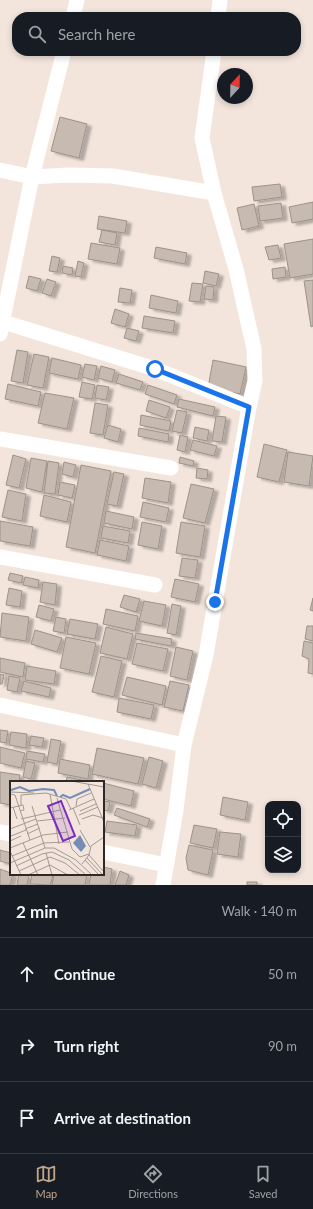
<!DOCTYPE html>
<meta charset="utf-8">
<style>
body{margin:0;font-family:Lato,sans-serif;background:#20242c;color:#f1f3f6}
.controls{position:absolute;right:12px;bottom:12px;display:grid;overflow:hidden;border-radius:8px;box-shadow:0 2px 6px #0003}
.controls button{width:36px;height:36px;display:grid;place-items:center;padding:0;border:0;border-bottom:1px solid #363941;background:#171b24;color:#f1f3f6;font:20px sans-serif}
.compass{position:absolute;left:217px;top:68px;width:36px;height:36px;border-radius:50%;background:#171b24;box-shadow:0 2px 6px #0003;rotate:22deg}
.stop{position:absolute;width:12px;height:12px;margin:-9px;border:3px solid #1a73e8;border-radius:50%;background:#fff}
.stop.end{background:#1a73e8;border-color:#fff;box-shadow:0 1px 4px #0008}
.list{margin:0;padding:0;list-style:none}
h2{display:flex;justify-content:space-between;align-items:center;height:52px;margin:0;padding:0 16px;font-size:17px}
h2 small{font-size:13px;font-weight:400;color:#9ea1a6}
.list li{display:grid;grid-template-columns:26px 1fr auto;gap:12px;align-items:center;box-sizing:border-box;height:72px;padding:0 16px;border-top:1px solid #363941}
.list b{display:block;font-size:15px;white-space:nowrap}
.list em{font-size:13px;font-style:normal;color:#9ea1a6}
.icon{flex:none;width:22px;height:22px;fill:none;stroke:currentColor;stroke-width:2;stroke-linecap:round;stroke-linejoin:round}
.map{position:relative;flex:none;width:313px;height:885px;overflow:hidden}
.search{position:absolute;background:#171b24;box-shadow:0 2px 6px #0003;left:12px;right:12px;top:12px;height:44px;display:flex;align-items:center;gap:10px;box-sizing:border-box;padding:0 14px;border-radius:16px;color:#9ea1a6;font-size:15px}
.sheet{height:268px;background:#171b24}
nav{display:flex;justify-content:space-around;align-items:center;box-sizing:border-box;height:56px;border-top:1px solid #363941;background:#171b24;font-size:11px;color:#9ea1a6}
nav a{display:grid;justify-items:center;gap:2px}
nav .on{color:#c1a68c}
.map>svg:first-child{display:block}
.building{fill:#c7bbb1;stroke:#9d9288;filter:url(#shadow)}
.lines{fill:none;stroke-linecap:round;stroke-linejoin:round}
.minor{stroke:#fff;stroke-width:15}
.route{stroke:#1a73e8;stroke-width:5}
.inset-river{fill:none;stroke:#738db6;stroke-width:2}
.inset-road{fill:none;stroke:#a49a93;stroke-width:1}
.view{fill:#7b2cbf;fill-opacity:0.15;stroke:#7b2cbf;stroke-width:2}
.inset-edge{fill:none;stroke:#2e2926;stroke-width:2}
</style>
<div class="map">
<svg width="313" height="885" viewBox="0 0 313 885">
<defs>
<filter id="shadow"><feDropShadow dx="4.5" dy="2.5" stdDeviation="1" flood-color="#0004"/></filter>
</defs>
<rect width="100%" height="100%" fill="#f3e5dc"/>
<g class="building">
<path d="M 60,117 L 87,124 L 79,158 L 51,151 Z"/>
<path d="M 280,184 L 282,197 L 254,201 L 252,187 Z"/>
<path d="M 313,202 L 313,219 L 292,223 L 289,207 Z"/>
<path d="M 281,203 L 283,218 L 260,221 L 258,206 Z"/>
<path d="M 254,204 L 259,226 L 242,230 L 237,208 Z"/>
<path d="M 99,216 L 127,221 L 125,233 L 97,229 Z"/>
<path d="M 102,230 L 117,233 L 115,245 L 99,242 Z"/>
<path d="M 313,239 L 313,274 L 290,278 L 284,244 Z"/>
<path d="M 91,243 L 120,248 L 117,264 L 88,259 Z"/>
<path d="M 278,245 L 281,258 L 269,260 L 265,247 Z"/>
<path d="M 156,247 L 187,253 L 185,264 L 154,258 Z"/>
<path d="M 52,256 L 60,258 L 57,272 L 49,271 Z"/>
<path d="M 78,261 L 84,263 L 81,277 L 75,276 Z"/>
<path d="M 63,266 L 73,268 L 72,275 L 62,273 Z"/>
<path d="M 285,267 L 286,277 L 273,279 L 272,269 Z"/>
<path d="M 205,271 L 219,274 L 216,286 L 203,283 Z"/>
<path d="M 29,276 L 41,279 L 37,291 L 26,288 Z"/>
<path d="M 47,279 L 56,282 L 51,296 L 42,293 Z"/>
<path d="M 313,280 L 313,326 L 311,327 L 304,281 Z"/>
<path d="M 192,283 L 203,284 L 200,302 L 189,301 Z"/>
<path d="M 206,286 L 214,287 L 213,300 L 204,299 Z"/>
<path d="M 120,288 L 132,290 L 130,303 L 118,302 Z"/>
<path d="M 151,295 L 178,301 L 176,313 L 149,308 Z"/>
<path d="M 115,309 L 129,314 L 125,327 L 111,323 Z"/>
<path d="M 144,316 L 175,321 L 173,333 L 142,328 Z"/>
<path d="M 127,328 L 139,331 L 136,341 L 124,338 Z"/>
<path d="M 17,350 L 28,352 L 23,383 L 11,381 Z"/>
<path d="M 34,354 L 49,357 L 43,388 L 27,385 Z"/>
<path d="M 52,358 L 81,365 L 78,379 L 49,373 Z"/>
<path d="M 213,360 L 246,367 L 240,394 L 208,388 Z"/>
<path d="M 85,364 L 97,366 L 94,380 L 82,377 Z"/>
<path d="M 101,366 L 115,370 L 112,382 L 98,378 Z"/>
<path d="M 119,374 L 143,382 L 140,390 L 116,383 Z"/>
<path d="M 82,382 L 95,385 L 92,399 L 79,397 Z"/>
<path d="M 8,384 L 41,392 L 38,406 L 5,399 Z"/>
<path d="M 97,385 L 109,387 L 106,400 L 95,398 Z"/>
<path d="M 148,385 L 177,395 L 174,404 L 145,394 Z"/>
<path d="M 45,393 L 74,398 L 67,429 L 38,423 Z"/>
<path d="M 179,399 L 215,407 L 213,416 L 177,407 Z"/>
<path d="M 149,400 L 170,407 L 166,418 L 146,411 Z"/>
<path d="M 95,403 L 108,405 L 103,435 L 90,433 Z"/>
<path d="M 177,410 L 187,412 L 182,433 L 172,431 Z"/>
<path d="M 141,415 L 171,421 L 169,431 L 140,425 Z"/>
<path d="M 216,416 L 226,417 L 222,442 L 212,441 Z"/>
<path d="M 108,425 L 121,429 L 118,442 L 104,438 Z"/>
<path d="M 195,427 L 209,430 L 207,441 L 193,438 Z"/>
<path d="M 139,428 L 169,434 L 168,442 L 138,436 Z"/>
<path d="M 180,435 L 188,437 L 185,452 L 177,450 Z"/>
<path d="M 193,440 L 217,446 L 214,456 L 190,450 Z"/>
<path d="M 264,444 L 287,450 L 279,482 L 257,477 Z"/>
<path d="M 288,452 L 313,456 L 309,486 L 284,482 Z"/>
<path d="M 13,455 L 26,459 L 19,488 L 6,485 Z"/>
<path d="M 180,457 L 194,461 L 193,466 L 179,463 Z"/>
<path d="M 31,458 L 47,461 L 42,492 L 26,488 Z"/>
<path d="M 48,461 L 59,463 L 55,494 L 44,493 Z"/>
<path d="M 64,462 L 76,465 L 73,477 L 62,474 Z"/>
<path d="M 81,465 L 111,471 L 95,553 L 66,547 Z"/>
<path d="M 197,468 L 208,470 L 207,479 L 196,478 Z"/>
<path d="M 114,472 L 124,474 L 117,506 L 107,504 Z"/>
<path d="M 145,478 L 171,482 L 168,503 L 142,498 Z"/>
<path d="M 60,482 L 75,485 L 72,498 L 58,495 Z"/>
<path d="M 191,484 L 214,489 L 205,523 L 183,518 Z"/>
<path d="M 8,490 L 26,494 L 22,521 L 2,517 Z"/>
<path d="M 44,495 L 71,502 L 67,522 L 40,516 Z"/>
<path d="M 143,502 L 169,508 L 166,522 L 140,517 Z"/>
<path d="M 106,511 L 134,517 L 132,529 L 104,523 Z"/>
<path d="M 0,521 L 33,527 L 30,546 L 0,541 Z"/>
<path d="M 142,522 L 162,526 L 158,549 L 138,545 Z"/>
<path d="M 181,522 L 205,526 L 200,557 L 176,553 Z"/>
<path d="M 103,526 L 130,531 L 128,543 L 101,538 Z"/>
<path d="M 100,540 L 129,546 L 126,561 L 97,555 Z"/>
<path d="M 182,558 L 198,560 L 195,578 L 179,576 Z"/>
<path d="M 10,573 L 23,576 L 21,583 L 8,580 Z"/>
<path d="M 25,577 L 39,580 L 38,588 L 23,585 Z"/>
<path d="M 175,579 L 199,584 L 195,602 L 171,597 Z"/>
<path d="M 43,582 L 57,584 L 55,605 L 40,602 Z"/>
<path d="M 9,588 L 22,591 L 20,607 L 6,605 Z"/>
<path d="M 124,595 L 140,599 L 136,612 L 120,607 Z"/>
<path d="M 313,598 L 313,611 L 310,610 Z"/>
<path d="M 144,601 L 166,605 L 162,626 L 139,621 Z"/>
<path d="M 172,604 L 181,606 L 176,635 L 167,633 Z"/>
<path d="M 39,605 L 54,609 L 51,621 L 36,617 Z"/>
<path d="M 106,609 L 138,616 L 135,631 L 103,624 Z"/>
<path d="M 2,613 L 29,617 L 26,641 L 0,637 Z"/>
<path d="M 56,617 L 66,619 L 64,633 L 53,631 Z"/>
<path d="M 70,619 L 98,624 L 95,639 L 67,634 Z"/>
<path d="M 307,626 L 313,626 L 313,641 L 305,639 Z"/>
<path d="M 106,627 L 133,634 L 127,659 L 100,653 Z"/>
<path d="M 35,630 L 62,638 L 57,652 L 31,644 Z"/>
<path d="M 136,633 L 172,639 L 171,646 L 135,639 Z"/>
<path d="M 66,637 L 96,643 L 89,674 L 60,668 Z"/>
<path d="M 304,641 L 313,643 L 313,674 L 308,673 L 309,659 L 302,656 Z"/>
<path d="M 137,643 L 168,649 L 163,671 L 132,664 Z"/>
<path d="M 176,647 L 193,651 L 187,680 L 170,676 Z"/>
<path d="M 101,656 L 122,661 L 114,697 L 92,692 Z"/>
<path d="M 0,658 L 25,663 L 23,677 L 0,672 Z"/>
<path d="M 27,666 L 56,671 L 54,684 L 25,680 Z"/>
<path d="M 0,674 L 4,675 L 2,684 L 0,684 Z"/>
<path d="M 9,676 L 20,678 L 17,692 L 7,690 Z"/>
<path d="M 127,677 L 166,686 L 162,705 L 122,695 Z"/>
<path d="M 24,681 L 51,688 L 49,697 L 21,691 Z"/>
<path d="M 170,681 L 189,685 L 183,711 L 164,707 Z"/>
<path d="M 119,698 L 154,705 L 151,719 L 117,712 Z"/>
<path d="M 0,730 L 8,731 L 6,743 L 0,742 Z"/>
<path d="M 11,732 L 27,734 L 26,748 L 9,745 Z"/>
<path d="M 31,736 L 44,738 L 42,747 L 29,745 Z"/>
<path d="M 51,739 L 61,741 L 57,764 L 47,762 Z"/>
<path d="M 0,747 L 25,753 L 21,768 L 0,763 Z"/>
<path d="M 97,748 L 144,758 L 138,784 L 92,774 Z"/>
<path d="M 27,751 L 45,754 L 43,762 L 26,759 Z"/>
<path d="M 149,757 L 163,761 L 156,788 L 142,784 Z"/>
<path d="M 60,759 L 90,765 L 88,779 L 58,773 Z"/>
<path d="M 26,761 L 35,763 L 31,779 L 23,777 Z"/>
<path d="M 0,772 L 20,775 L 19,782 L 11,782 L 11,805 L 0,803 Z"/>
<path d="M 67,777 L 87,781 L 86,782 L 66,782 Z"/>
<path d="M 103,783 L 134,791 L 131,806 L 103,799 Z"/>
<path d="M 223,797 L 248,802 L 245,820 L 220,815 Z"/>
<path d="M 103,801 L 110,802 L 108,811 L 103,810 Z"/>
<path d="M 117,808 L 150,819 L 147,827 L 114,815 Z"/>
<path d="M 107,821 L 137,825 L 135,836 L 105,832 Z"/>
<path d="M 194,825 L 217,829 L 213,848 L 190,843 Z"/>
<path d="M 220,832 L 241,834 L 238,857 L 217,854 Z"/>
<path d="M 189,845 L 213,850 L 208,875 L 188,870 L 186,858 Z"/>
<path d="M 0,850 L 11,853 L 11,864 L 0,861 Z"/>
<path d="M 103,867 L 112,869 L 110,885 L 89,885 L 91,874 L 103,874 Z"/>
<path d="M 0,869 L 13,874 L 10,885 L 0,885 Z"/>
<path d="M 120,871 L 129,875 L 126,885 L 115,885 Z"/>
<path d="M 19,874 L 29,876 L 27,885 L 17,885 Z"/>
<path d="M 32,874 L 43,874 L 53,876 L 50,885 L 30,884 Z"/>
<path d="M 54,874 L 87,874 L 85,885 L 52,885 Z"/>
<rect x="247" y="882" width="10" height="3"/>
</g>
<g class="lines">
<g class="minor">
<path d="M 73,17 L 77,0"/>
<path d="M 218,17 L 220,0"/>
<path d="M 0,170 L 32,177 L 68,175 L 113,176 L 214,193"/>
<path d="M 0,321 L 155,369 L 249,407"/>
<path d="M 0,334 L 32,177 L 64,51"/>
<path d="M 0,439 L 171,468"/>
<path d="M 0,557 L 155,585"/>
<path d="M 0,705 L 184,745"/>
<path d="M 0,832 L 11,834"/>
<path d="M 103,852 L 166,865"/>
<path d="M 163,885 L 176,810 L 184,745 L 206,655 L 249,407 L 255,381 L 254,349 L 236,269 L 214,193 L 202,138 L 214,51"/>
</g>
</g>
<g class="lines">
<path class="route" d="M 155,369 L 249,407 L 215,602"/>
</g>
<g transform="translate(10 781)">
<rect width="94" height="94" fill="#f3e5dc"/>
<path d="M 70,54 L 76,65 L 71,71 L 63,62 Z" fill="#738db6"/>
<path class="inset-river" d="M 1,9 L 10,6 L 19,10 L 33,8 L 44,9 L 47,15M 50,16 L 53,14 L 60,17 L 80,8"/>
<path class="inset-road" d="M 61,0 L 94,6M 78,3 L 94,41M 0,11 L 24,12M 0,13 L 5,14 L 20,59M 40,13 L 49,63M 47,17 L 62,68 L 70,76 L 79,73M 11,24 L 11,14 L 36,12 L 56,18 L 61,28M 22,25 L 35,67M 66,25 L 67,18 L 81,12M 3,26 L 7,38M 0,27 L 13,24 L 14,29 L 10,30M 63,27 L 70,44M 59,29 L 84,18M 70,30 L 86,23M 69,34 L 88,26M 11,38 L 50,29M 72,38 L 83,34 L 93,37M 27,40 L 55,37M 0,48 L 26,38M 15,48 L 28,43M 70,49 L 80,66M 17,53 L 30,47M 1,55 L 16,49M 0,60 L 11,55M 13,62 L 28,94M 0,67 L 33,54 L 58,51M 0,70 L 11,94M 36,72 L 42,94M 79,74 L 94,91M 2,75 L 34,62 L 59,61M 77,77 L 92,93M 75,79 L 89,94M 0,82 L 35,67 L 44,67 L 66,79 L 82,94M 72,83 L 79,74 L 81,65 L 94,56M 6,85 L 32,73 L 42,71 L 59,79 L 76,94M 9,90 L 40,76 L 55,82 L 70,94M 18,94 L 40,84 L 58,94"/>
<path class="view" d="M 51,20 L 65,55 L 53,60 L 38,25 Z"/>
<rect width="94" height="94" class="inset-edge"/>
</g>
</svg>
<div class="controls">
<button><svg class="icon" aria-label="locate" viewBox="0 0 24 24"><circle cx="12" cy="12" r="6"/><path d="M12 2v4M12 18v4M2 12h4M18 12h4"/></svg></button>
<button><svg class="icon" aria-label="layers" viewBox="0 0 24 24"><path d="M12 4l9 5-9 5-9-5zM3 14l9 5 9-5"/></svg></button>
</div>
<svg class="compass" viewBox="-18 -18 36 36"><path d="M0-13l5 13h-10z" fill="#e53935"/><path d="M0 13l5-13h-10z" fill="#9ea1a6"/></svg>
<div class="stop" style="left:155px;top:369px"></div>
<div class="stop end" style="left:215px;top:602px"></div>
<div class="search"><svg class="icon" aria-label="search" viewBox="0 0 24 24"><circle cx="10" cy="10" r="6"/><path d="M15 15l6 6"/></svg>Search here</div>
</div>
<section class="sheet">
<h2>2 min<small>Walk · 140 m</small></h2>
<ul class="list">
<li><svg class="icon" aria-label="ahead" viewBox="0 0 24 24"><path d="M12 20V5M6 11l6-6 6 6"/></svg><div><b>Continue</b></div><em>50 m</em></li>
<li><svg class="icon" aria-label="right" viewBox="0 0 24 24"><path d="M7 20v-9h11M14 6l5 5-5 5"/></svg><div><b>Turn right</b></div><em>90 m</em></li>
<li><svg class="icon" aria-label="arrive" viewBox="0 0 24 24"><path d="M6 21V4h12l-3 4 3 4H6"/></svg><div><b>Arrive at destination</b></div></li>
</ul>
</section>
<nav>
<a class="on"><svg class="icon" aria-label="map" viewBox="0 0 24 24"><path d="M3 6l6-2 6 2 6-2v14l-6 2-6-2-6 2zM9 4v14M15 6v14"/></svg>Map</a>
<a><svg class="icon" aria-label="directions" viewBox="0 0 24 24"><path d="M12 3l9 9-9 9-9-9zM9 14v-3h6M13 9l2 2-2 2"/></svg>Directions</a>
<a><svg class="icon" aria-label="saved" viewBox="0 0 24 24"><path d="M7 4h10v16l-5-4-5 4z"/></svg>Saved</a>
</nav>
